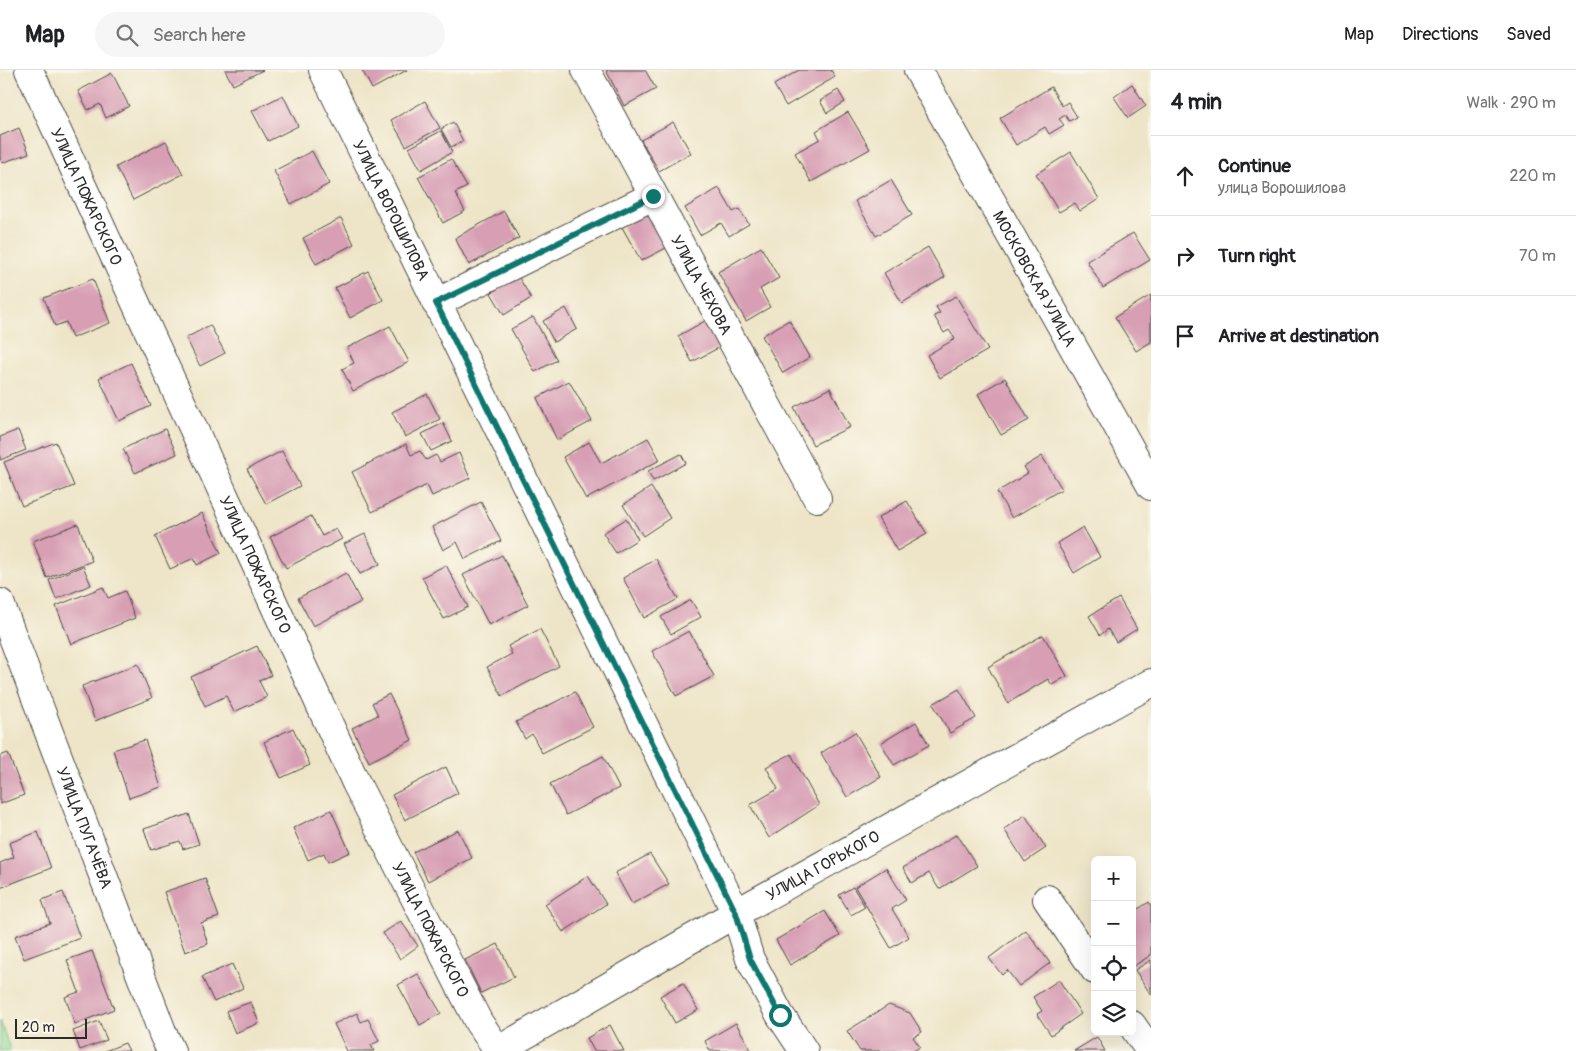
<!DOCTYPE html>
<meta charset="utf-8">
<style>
body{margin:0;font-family:Pangolin,sans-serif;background:#f6f6f6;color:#202124}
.controls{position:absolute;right:15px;bottom:15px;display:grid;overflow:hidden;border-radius:8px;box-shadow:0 5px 20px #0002}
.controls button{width:45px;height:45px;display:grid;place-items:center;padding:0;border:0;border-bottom:1px solid #e0e0e0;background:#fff;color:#202124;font:25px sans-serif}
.scale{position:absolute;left:15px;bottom:12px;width:72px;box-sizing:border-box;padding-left:5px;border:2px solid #2b2b2b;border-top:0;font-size:14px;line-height:18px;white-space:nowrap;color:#2b2b2b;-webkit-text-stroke:4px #fbf7ec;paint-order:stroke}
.stop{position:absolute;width:15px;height:15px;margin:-11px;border:4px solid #0f766e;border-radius:50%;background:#fff}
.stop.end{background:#0f766e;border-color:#fff;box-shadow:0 1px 5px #0008}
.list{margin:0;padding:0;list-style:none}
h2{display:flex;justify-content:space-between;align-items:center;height:65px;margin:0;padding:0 20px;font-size:21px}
h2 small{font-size:16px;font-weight:400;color:#757577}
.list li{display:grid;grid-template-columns:32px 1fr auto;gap:15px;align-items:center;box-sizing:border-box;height:80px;padding:0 20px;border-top:1px solid #e0e0e0}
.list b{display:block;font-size:19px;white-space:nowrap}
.list p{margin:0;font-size:16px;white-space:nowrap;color:#757577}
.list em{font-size:16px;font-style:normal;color:#757577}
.icon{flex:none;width:28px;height:28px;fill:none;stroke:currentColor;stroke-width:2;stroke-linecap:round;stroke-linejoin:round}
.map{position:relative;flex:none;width:1151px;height:981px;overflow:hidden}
header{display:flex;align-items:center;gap:30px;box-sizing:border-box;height:70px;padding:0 25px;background:#fff;border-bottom:1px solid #e0e0e0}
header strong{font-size:24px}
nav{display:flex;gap:28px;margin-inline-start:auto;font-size:18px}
.search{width:350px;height:45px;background:#f6f6f6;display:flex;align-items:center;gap:12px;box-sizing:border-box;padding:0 18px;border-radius:28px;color:#757577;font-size:19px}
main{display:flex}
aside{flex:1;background:#fff}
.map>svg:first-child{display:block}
.green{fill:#94de9a;stroke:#608462}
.building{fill:#d79eb4}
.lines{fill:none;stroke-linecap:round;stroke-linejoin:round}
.minor-casing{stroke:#484743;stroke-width:30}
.minor{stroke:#fff;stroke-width:28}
.route{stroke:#0f766e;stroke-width:6}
.labels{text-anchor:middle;stroke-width:4;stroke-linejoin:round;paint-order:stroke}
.street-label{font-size:16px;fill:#2b2b2b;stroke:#fbf7ec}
</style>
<header>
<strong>Map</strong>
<div class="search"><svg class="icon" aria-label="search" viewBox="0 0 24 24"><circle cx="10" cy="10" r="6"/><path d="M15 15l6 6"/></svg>Search here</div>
<nav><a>Map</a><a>Directions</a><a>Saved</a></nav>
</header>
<main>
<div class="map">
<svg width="1151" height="981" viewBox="0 0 1151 981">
<rect width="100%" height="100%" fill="#fbf7ec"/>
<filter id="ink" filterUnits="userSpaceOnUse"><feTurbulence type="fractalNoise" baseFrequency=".02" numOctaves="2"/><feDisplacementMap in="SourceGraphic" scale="10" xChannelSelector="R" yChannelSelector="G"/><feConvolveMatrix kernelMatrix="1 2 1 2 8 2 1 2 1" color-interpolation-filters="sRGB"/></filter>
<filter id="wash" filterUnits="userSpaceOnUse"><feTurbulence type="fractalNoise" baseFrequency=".0096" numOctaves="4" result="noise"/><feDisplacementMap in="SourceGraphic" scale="20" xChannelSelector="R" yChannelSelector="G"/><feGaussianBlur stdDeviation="1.12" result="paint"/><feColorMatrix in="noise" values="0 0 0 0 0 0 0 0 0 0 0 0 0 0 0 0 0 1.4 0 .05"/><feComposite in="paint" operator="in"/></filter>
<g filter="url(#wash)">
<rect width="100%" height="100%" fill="#eee5c8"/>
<path class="green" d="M 0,951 L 11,981 L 0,981 Z"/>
<g id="blocks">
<g class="building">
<path d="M 225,0 L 263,0 L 233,15 Z"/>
<path d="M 362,0 L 407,0 L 372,19 Z"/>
<path d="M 606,0 L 645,0 L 656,19 L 624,36 Z"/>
<path d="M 799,0 L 831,0 L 835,7 L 786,36 L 774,15 Z"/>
<path d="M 112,3 L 129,36 L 106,48 L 100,34 L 88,40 L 78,21 Z"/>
<path d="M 1132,14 L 1146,36 L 1128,48 L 1114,27 Z"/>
<path d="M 1051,17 L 1062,36 L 1068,32 L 1077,47 L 1069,51 L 1065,45 L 1059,49 L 1064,55 L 1049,64 L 1045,57 L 1016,75 L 1000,48 Z"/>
<path d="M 838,20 L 845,32 L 827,43 L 820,31 Z"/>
<path d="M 283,25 L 298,56 L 268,71 L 252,41 Z"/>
<path d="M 425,31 L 440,58 L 406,76 L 391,50 Z"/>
<path d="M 848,42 L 870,79 L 811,112 L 795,83 L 820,69 L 816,61 Z"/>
<path d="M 453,52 L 463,71 L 451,77 L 441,59 Z"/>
<path d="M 673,52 L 691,83 L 659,101 L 641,70 Z"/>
<path d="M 19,58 L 29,83 L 2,93 L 0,88 L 0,66 Z"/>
<path d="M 441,61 L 452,82 L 421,100 L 409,78 Z"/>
<path d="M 166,71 L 183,104 L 133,130 L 116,97 Z"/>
<path d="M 312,81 L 329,114 L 291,134 L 274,101 Z"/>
<path d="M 1071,82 L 1099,129 L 1080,141 L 1075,133 L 1059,142 L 1036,104 Z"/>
<path d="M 451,89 L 467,117 L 455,123 L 465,141 L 443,153 L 418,107 Z"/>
<path d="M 891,110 L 912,145 L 876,166 L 855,131 Z"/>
<path d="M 719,118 L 733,142 L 739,139 L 749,154 L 729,166 L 721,153 L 700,165 L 685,138 Z"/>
<path d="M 504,141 L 519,168 L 469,195 L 455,168 Z"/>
<path d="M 647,143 L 666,178 L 641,191 L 622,157 Z"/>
<path d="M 341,148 L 354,174 L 316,194 L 303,168 Z"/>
<path d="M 1133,163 L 1150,190 L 1103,218 L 1087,191 Z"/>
<path d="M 761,177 L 779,208 L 760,219 L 770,237 L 746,251 L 718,202 Z"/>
<path d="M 928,177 L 945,207 L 902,233 L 884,203 Z"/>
<path d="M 368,201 L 383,230 L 350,248 L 335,218 Z"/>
<path d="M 518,206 L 531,228 L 504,245 L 491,223 Z"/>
<path d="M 93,209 L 110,253 L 72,268 L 66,252 L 55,256 L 44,228 Z"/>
<path d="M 1151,225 L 1151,272 L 1136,281 L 1115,247 Z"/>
<path d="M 956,226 L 988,280 L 940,308 L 927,285 L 955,269 L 949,260 L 944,263 L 934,246 L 940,243 L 936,237 Z"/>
<path d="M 566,238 L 577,259 L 554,272 L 543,251 Z"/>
<path d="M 533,247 L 557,290 L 535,302 L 511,259 Z"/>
<path d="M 789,250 L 810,287 L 783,303 L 762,266 Z"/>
<path d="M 705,251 L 720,277 L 692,292 L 678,266 Z"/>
<path d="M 210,255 L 225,283 L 200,296 L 186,268 Z"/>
<path d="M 390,256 L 409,292 L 353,321 L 342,299 L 354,293 L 347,278 Z"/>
<path d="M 131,293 L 151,336 L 119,351 L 99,308 Z"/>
<path d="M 1005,308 L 1029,350 L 1001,365 L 978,324 Z"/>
<path d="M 569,311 L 592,351 L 557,370 L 537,328 Z"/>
<path d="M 830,318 L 850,357 L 813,375 L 794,337 Z"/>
<path d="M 427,324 L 440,349 L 405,367 L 392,342 Z"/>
<path d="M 443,353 L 452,371 L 431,381 L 422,364 Z"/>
<path d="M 165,359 L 177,384 L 135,403 L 123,379 Z"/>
<path d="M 18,360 L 26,380 L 0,390 L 0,367 Z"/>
<path d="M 648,368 L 660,390 L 586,429 L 563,387 L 589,372 L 601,393 Z"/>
<path d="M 56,372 L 74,416 L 22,436 L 4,392 Z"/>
<path d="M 406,374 L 411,385 L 420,381 L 426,390 L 436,385 L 440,392 L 459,383 L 470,408 L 432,426 L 427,415 L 372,442 L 352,402 Z"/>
<path d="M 282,381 L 300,416 L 266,434 L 247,399 Z"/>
<path d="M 681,384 L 686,393 L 653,411 L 648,401 Z"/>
<path d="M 1042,386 L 1062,419 L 1012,448 L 997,422 L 1028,403 L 1024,397 Z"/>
<path d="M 651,417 L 670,448 L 643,466 L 623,435 Z"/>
<path d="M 907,431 L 927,464 L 897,481 L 878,448 Z"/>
<path d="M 481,432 L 501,471 L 465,489 L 457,472 L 443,480 L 432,457 Z"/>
<path d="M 202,443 L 221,483 L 197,495 L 194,488 L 170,499 L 155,466 Z"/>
<path d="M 311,446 L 322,466 L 336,459 L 342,469 L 286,498 L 270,467 Z"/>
<path d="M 626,449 L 638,469 L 616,483 L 603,463 Z"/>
<path d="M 78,454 L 92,491 L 47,508 L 33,471 Z"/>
<path d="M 1083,457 L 1100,487 L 1074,503 L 1057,473 Z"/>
<path d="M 365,464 L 380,494 L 360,504 L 344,474 Z"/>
<path d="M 502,485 L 528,535 L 489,555 L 463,505 Z"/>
<path d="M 656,489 L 678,529 L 644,548 L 623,508 Z"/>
<path d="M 446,495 L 468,537 L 444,549 L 422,507 Z"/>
<path d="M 83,496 L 91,515 L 56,529 L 49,510 Z"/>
<path d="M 346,503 L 361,532 L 313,556 L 298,528 Z"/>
<path d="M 103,517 L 108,528 L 125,521 L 135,548 L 71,574 L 56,536 Z"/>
<path d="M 1119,528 L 1137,559 L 1116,572 L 1108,559 L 1100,565 L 1089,546 Z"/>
<path d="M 691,530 L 701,547 L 671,564 L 661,547 Z"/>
<path d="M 540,559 L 559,596 L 502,626 L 487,597 L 512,584 L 508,576 Z"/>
<path d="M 689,561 L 714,606 L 676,626 L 652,581 Z"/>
<path d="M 1043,565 L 1067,606 L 1052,615 L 1048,609 L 1008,633 L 988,597 Z"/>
<path d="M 257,576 L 271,605 L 259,611 L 267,627 L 234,642 L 226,626 L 205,636 L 191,607 Z"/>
<path d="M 138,594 L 152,628 L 95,651 L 82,616 Z"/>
<path d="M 959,619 L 976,648 L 950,663 L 933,634 Z"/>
<path d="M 575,622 L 593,657 L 542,683 L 532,664 L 525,669 L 516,652 Z"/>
<path d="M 389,624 L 412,670 L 369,692 L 352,658 L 378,645 L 372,633 Z"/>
<path d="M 916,652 L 929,675 L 894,695 L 881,673 Z"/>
<path d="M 293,658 L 310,695 L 281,708 L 264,672 Z"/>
<path d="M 855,662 L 881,707 L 847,727 L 821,683 Z"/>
<path d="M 145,670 L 161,717 L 129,728 L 113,680 Z"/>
<path d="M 8,683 L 24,725 L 0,734 L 0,686 Z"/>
<path d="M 791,684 L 819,735 L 769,768 L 750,735 L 778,719 L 766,697 Z"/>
<path d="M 603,686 L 619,718 L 566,745 L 550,714 Z"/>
<path d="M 446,697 L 458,723 L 405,750 L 392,725 Z"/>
<path d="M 331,740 L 350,782 L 328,792 L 324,783 L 308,790 L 293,758 Z"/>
<path d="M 189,744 L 199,774 L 183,779 L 180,771 L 151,780 L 144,759 Z"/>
<path d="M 1025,745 L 1046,778 L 1025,792 L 1004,759 Z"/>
<path d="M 458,760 L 472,788 L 428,811 L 413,782 Z"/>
<path d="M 38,762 L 51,798 L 0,818 L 0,793 L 14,787 L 9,773 Z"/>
<path d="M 957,764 L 977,796 L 939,819 L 929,803 L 912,813 L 903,798 Z"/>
<path d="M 650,784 L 669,814 L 632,834 L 615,803 Z"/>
<path d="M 886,798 L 906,830 L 892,839 L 909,867 L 891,878 L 855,817 Z"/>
<path d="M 588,806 L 606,834 L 563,862 L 545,834 Z"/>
<path d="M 205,808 L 219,847 L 201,853 L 208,874 L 185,882 L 164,822 Z"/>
<path d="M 853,817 L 865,837 L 851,845 L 839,825 Z"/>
<path d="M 63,822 L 80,868 L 24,889 L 15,866 L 50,853 L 42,830 Z"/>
<path d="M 1149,832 L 1151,836 L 1151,885 L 1132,897 L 1132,843 Z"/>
<path d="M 825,841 L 840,866 L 790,895 L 776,870 Z"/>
<path d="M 401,851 L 418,876 L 400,889 L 383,863 Z"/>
<path d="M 1026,860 L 1050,893 L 1019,916 L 1007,900 L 1002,905 L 989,888 Z"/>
<path d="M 498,874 L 514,907 L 481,923 L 465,890 Z"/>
<path d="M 92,881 L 114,939 L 75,954 L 65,927 L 79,922 L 67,890 Z"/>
<path d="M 1151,890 L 1151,925 L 1135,900 Z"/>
<path d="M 232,894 L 243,918 L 214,932 L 202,907 Z"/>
<path d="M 418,904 L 441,943 L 420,955 L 398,915 Z"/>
<path d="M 1059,910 L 1081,944 L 1051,965 L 1037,944 L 1042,941 L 1033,927 Z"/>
<path d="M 683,913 L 698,940 L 675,953 L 660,926 Z"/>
<path d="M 251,932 L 259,953 L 235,963 L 226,941 Z"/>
<path d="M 889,935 L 910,943 L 922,962 L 913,967 L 920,977 L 913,981 L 860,981 L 847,961 Z"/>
<path d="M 357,943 L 361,952 L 368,949 L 379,971 L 371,975 L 374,981 L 347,981 L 334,954 Z"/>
<path d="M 99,951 L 107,970 L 80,980 L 73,961 Z"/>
<path d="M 736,953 L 751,980 L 710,981 L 705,971 Z"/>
<path d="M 610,955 L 624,981 L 594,981 L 587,968 Z"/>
<path d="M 1097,967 L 1105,981 L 1074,981 Z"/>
<path d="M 125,973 L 129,981 L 105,981 Z"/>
</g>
</g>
</g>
<g filter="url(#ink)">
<use href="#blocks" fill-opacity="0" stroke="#484743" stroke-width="1"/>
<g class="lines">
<g class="minor-casing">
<g id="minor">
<path id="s1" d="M 29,0 L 356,713 L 479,953 L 499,981"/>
<path id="s2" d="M 323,0 L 736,843 L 750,889 L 780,945 L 804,981"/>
<path id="s3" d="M 586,0 L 817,428"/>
<path id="s4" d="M 918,0 L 1151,416"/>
<path d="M 436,233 L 653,126"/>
<path id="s5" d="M 0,533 L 163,964 L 171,981"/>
<path d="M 1047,829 L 1095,900"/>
<path d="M 1132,955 L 1150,981"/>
<path id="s6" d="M 497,981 L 736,843 L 1151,613"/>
</g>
</g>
<use href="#minor" class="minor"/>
</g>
</g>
<g class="lines" filter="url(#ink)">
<path class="route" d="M 653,126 L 436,233 L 736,843 L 750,889 L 780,945"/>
</g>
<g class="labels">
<g class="street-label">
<text dy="6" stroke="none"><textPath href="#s1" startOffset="139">УЛИЦА ПОЖАРСКОГО</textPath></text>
<text dy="6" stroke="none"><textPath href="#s2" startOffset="156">УЛИЦА ВОРОШИЛОВА</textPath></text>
<text dy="6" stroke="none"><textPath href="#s4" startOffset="239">МОСКОВСКАЯ УЛИЦА</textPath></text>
<text dy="6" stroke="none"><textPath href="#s3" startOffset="244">УЛИЦА ЧЕХОВА</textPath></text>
<text dy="6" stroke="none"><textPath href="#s1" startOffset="544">УЛИЦА ПОЖАРСКОГО</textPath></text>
<text dy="6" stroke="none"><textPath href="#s5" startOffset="240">УЛИЦА ПУГАЧЁВА</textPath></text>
<text dy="6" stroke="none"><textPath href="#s6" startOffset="375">УЛИЦА ГОРЬКОГО</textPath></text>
<text dy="6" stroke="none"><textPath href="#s1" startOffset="949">УЛИЦА ПОЖАРСКОГО</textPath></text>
</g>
</g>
</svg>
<div class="controls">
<button>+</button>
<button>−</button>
<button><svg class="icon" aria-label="locate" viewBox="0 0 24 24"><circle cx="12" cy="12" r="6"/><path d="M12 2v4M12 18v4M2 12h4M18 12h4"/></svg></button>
<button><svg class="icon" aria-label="layers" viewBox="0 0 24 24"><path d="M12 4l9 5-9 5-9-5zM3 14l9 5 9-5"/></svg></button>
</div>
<div class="scale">20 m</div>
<div class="stop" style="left:780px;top:945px"></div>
<div class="stop end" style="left:653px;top:126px"></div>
</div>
<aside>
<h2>4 min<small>Walk · 290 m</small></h2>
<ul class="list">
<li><svg class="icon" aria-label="ahead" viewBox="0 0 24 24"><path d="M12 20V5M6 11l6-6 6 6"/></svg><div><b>Continue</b><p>улица Ворошилова</p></div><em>220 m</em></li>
<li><svg class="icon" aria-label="right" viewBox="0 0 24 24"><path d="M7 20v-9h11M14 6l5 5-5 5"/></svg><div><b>Turn right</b></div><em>70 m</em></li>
<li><svg class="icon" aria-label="arrive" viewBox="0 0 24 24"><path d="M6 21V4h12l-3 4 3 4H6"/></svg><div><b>Arrive at destination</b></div></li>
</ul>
</aside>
</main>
